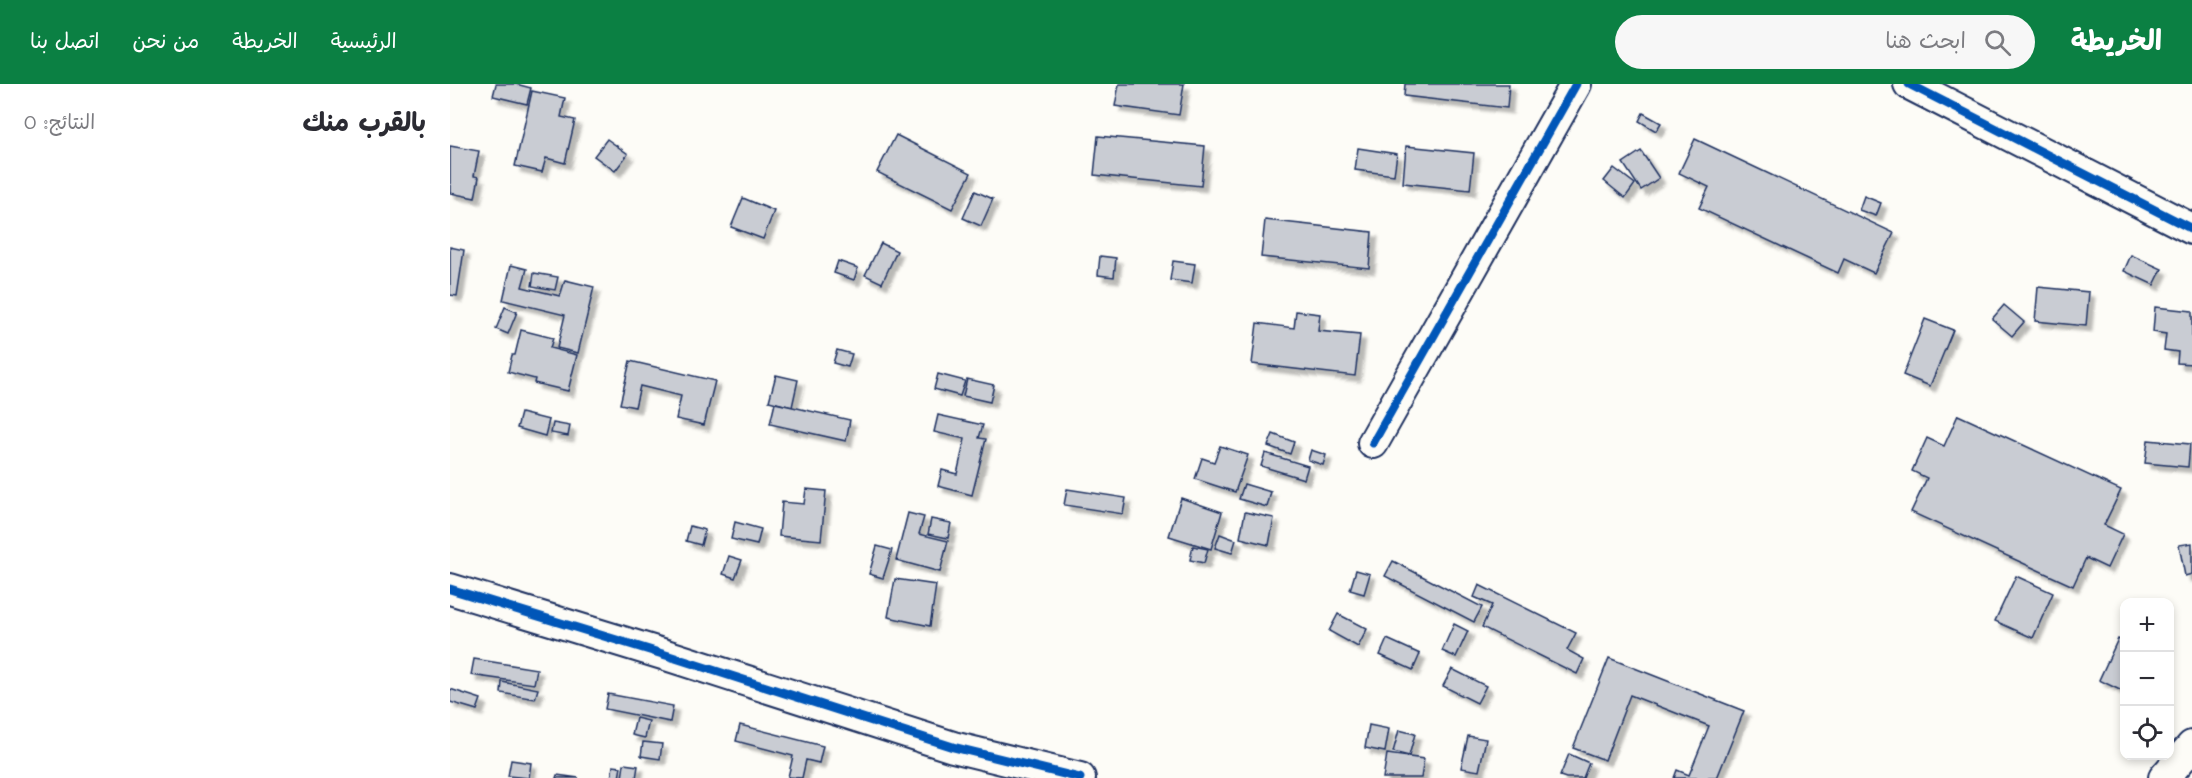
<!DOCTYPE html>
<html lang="ar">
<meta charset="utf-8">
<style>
body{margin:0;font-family:Mali,"Playpen Sans Arabic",sans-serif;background:#f7f7f7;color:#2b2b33;direction:rtl}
.controls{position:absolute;right:18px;bottom:18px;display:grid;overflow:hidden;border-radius:12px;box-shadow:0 3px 9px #0003}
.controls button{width:54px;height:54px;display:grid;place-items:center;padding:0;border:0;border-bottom:2px solid #e1e1e2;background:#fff;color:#2b2b33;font:30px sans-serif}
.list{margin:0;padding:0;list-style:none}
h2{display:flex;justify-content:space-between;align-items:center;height:78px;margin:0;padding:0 24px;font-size:26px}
h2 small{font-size:20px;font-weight:400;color:#7c7c81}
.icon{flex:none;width:33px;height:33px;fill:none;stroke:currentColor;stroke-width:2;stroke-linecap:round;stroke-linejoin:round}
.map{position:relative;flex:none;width:1742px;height:694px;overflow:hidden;direction:ltr}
header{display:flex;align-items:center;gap:36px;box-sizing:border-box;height:84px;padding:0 30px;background:#0b8043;color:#fff}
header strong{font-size:28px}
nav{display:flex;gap:33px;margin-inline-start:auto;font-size:21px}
.search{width:420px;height:54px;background:#f7f7f7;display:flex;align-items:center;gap:15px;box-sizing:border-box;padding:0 21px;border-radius:33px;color:#7c7c81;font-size:22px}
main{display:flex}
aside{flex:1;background:#fff}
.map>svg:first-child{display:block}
.building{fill:#c9ccd3;stroke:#1b2f5e;stroke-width:1.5;filter:url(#shadow)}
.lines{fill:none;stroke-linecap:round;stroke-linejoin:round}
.minor-casing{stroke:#1b2f5e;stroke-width:34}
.minor{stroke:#fdfcf7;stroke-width:30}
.cycleway-casing{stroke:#fdfcf7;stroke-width:13}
.cycleway{stroke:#0057b8;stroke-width:9}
</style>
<header>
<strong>الخريطة</strong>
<div class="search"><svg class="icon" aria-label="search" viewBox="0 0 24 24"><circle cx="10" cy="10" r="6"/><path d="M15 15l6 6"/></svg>ابحث هنا</div>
<nav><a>الرئيسية</a><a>الخريطة</a><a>من نحن</a><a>اتصل بنا</a></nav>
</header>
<main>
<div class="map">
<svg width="1742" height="694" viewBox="0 0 1742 694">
<defs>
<filter id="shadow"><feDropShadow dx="5.5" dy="5.5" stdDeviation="1.5" flood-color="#0004"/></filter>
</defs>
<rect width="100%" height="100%" fill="#fdfcf7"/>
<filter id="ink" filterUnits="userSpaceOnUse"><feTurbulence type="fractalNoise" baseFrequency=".0167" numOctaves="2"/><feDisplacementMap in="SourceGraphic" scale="12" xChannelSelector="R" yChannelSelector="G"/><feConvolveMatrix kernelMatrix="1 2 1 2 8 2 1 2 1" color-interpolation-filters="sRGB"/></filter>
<g filter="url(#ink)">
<g class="building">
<path d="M 46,0 L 66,0 L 81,4 L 77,20 L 43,12 Z"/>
<path d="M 669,0 L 734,0 L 729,31 L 665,22 Z"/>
<path d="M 955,0 L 1059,0 L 1057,24 L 954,12 Z"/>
<path d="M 82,7 L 115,14 L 111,33 L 125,36 L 115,79 L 96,74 L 92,88 L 65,82 Z"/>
<path d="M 1193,29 L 1211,39 L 1206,47 L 1189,37 Z"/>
<path d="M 446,51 L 521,89 L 502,125 L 427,88 Z"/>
<path d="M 648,52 L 755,62 L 751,102 L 644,91 Z"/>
<path d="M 157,55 L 178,70 L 165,87 L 144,72 Z"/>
<path d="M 1245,55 L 1444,149 L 1424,189 L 1394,175 L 1388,189 L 1249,124 L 1259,103 L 1229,89 Z"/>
<path d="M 0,62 L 29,67 L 24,92 L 29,93 L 25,114 L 0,109 Z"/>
<path d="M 956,62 L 1024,69 L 1020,106 L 953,99 Z"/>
<path d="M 908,64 L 947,70 L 944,91 L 905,86 Z"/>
<path d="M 1191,67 L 1209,94 L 1191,106 L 1173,79 Z"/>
<path d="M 1164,84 L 1185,100 L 1175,114 L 1154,97 Z"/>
<path d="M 525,107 L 543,115 L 531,142 L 513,134 Z"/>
<path d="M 1414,112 L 1431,119 L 1426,132 L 1409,126 Z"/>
<path d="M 293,114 L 324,127 L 313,155 L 281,143 Z"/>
<path d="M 815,136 L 922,148 L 919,184 L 811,173 Z"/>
<path d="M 431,159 L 447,167 L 432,199 L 415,191 Z"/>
<path d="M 0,163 L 14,166 L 7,212 L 0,211 Z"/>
<path d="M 1681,171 L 1712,185 L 1704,201 L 1674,187 Z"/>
<path d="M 650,172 L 666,174 L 664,193 L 648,191 Z"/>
<path d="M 388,177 L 408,184 L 404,196 L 384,189 Z"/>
<path d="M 723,177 L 745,180 L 742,199 L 720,196 Z"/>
<path d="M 61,181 L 77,185 L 72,203 L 110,212 L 115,196 L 144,203 L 128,269 L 107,264 L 115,231 L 53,216 Z"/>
<path d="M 84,189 L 108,193 L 105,206 L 82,202 Z"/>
<path d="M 1588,203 L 1639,208 L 1636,242 L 1585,237 Z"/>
<path d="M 1554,221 L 1574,238 L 1562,252 L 1542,235 Z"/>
<path d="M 55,223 L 67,228 L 58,250 L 46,245 Z"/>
<path d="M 1705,223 L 1742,227 L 1742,280 L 1727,279 L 1728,268 L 1714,266 L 1716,250 L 1703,248 Z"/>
<path d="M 846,227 L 870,230 L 868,247 L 910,251 L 905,292 L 802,280 L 807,239 L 844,244 Z"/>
<path d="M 1475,235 L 1503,246 L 1480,302 L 1453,291 Z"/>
<path d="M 71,246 L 103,254 L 100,264 L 127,271 L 118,307 L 84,299 L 85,295 L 58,288 L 62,271 L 65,271 Z"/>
<path d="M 387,266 L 402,270 L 398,283 L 383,279 Z"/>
<path d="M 180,277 L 265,297 L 254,341 L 226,335 L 231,312 L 190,302 L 185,323 L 170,320 Z"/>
<path d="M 488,290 L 515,297 L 510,312 L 484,305 Z"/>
<path d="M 326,291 L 348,296 L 342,323 L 319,317 Z"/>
<path d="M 517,295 L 544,301 L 540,318 L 513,312 Z"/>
<path d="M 325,319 L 400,336 L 396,357 L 320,340 Z"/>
<path d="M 71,329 L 99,336 L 95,352 L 67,344 Z"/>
<path d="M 488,331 L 533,341 L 529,354 L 536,355 L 522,411 L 488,402 L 492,386 L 507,390 L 515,355 L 484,348 Z"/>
<path d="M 1508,331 L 1671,406 L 1654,441 L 1673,450 L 1657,484 L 1636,474 L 1623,502 L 1461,428 L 1477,394 L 1462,387 L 1477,354 L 1494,362 Z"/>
<path d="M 103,339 L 120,342 L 118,352 L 101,349 Z"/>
<path d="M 823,350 L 844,358 L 840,370 L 818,362 Z"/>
<path d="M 1698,356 L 1740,360 L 1738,383 L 1695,379 Z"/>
<path d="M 770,362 L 798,371 L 785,408 L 745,395 L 752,374 L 764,378 Z"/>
<path d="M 861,366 L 876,371 L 873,381 L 858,376 Z"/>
<path d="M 815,369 L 858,382 L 854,395 L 811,382 Z"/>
<path d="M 794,400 L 821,408 L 817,423 L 789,415 Z"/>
<path d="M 356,405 L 376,407 L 371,456 L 329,452 L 332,418 L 354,420 Z"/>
<path d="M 617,405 L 676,414 L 673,430 L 614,421 Z"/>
<path d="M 731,414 L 772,428 L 761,465 L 719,452 Z"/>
<path d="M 795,428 L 824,434 L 819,461 L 790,454 Z"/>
<path d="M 458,429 L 474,433 L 469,450 L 498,457 L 490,488 L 446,476 Z"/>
<path d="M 481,435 L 501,439 L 498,454 L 478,450 Z"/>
<path d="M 285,438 L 311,445 L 307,461 L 281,455 Z"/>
<path d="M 240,442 L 255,446 L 251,461 L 236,457 Z"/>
<path d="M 770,450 L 786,456 L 782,469 L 765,464 Z"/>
<path d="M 1742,459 L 1742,490 L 1735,492 L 1729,461 Z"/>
<path d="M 427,462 L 442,466 L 433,494 L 419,490 Z"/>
<path d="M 743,462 L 758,465 L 754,479 L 740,476 Z"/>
<path d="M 279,472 L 292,476 L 285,494 L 273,490 Z"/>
<path d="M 943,477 L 1032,523 L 1024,538 L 935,492 Z"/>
<path d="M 906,486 L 920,490 L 914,510 L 900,506 Z"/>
<path d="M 1566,492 L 1603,509 L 1583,554 L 1545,537 Z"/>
<path d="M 445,495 L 486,501 L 480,542 L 438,533 Z"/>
<path d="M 1029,501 L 1126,549 L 1117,566 L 1134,575 L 1127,590 L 1032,543 L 1042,521 L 1024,513 Z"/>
<path d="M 888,530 L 917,545 L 908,563 L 879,547 Z"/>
<path d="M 1004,540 L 1018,547 L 1006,573 L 992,567 Z"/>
<path d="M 937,555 L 970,570 L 963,586 L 930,571 Z"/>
<path d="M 1668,555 L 1674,558 L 1674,608 L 1649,596 Z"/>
<path d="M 1159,574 L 1294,627 L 1267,694 L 1224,694 L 1227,686 L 1239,691 L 1259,642 L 1180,611 L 1155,676 L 1123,664 Z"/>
<path d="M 24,575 L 87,585 L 84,600 L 21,591 Z"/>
<path d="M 1002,585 L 1036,602 L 1027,619 L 993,602 Z"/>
<path d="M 52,598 L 88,605 L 85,615 L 51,609 Z"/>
<path d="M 0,605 L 31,615 L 27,626 L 0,618 Z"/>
<path d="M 158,610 L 223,622 L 220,638 L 155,625 Z"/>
<path d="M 186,634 L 199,637 L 195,654 L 182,651 Z"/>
<path d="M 290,641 L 373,662 L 369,679 L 356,676 L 352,694 L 338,693 L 343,672 L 286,657 Z"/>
<path d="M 919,641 L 939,645 L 935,668 L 915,664 Z"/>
<path d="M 949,646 L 965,650 L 959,672 L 943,668 Z"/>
<path d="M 1018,652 L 1036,655 L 1029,687 L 1011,684 Z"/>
<path d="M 193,658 L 212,660 L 210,675 L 191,672 Z"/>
<path d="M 937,670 L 974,675 L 971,694 L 933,694 Z"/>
<path d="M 1119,670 L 1139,679 L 1133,694 L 1116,694 L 1110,692 Z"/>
<path d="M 61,676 L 81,679 L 79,694 L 58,692 Z"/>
<path d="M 174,680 L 188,682 L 186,694 L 172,694 Z"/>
<path d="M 163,682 L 171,683 L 169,694 L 161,694 Z"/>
<path d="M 107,691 L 129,694 L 106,694 Z"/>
</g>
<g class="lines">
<g class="minor-casing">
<g id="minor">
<path d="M 1459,0 L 1742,145"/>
<path d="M 923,359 L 1126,0"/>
<path d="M 0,505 L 219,572 L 503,663 L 630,694"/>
<path d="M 1714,694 L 1742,662"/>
</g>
</g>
<use href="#minor" class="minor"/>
<g class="cycleway-casing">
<g id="cycleway">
<path d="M 1459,0 L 1742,145"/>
<path d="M 923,359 L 1126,0"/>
<path d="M 0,505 L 219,572 L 503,663 L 630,694"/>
</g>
</g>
<use href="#cycleway" class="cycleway"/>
</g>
</g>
</svg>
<div class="controls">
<button>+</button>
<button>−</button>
<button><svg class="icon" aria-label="locate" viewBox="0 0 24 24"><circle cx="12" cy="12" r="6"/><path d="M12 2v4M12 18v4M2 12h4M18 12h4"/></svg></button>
</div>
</div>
<aside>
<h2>بالقرب منك<small>النتائج: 0</small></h2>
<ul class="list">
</ul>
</aside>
</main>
